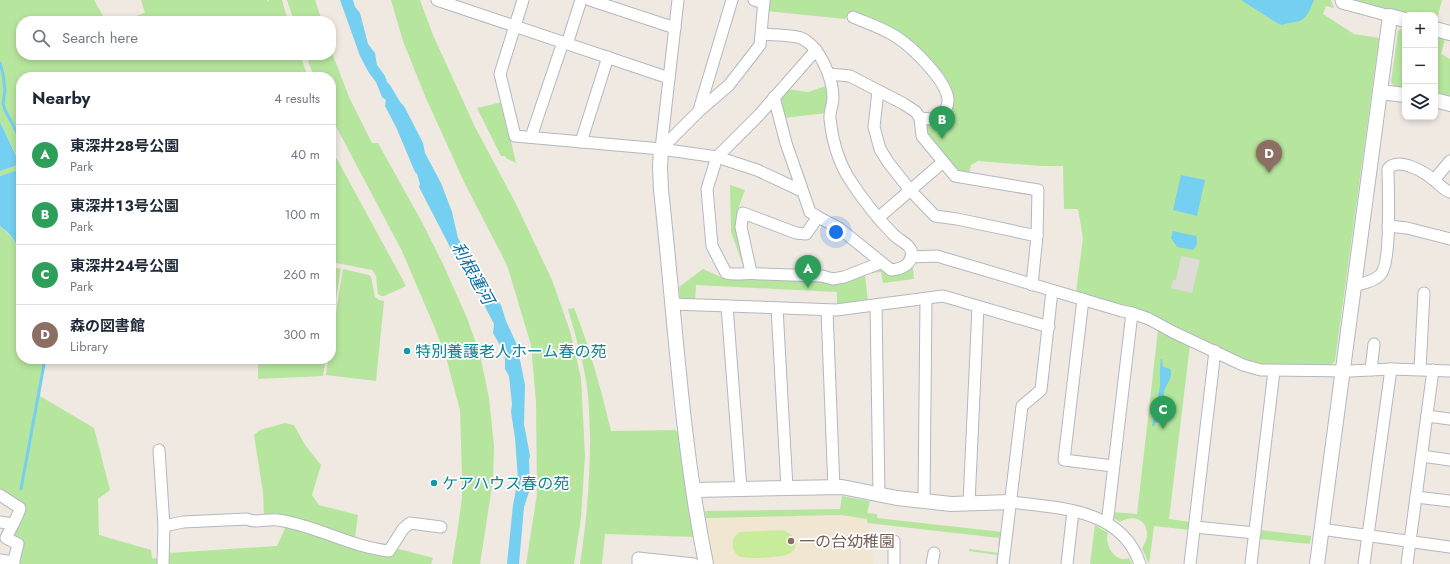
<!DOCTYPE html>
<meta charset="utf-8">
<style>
body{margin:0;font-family:Jost,"Noto Sans JP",sans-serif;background:#f2f2f3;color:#1f2937}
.controls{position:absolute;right:12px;top:12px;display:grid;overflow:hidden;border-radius:8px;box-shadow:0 2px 6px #0003}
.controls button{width:36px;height:36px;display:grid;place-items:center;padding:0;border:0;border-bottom:1px solid #e0e1e3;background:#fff;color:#1f2937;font:20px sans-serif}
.you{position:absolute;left:836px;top:232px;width:14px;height:14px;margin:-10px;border:3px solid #fff;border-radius:50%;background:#1a73e8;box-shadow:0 0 0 6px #1a73e833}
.badge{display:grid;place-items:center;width:26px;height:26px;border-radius:50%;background:#4264fb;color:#fff;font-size:13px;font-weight:700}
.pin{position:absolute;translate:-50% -33px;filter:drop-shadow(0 1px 2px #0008)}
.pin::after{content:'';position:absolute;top:21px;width:14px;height:12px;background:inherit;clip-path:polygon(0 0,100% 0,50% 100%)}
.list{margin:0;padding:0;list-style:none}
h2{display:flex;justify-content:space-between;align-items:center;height:52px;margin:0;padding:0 16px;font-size:17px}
h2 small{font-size:13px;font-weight:400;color:#747a83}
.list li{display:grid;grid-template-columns:26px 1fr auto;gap:12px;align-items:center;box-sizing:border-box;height:60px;padding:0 16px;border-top:1px solid #e0e1e3}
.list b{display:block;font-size:15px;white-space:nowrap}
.list p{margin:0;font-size:13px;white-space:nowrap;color:#747a83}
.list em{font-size:13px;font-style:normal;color:#747a83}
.icon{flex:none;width:22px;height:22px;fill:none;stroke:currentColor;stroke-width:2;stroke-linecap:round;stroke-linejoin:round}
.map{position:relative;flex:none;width:1450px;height:564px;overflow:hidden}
.search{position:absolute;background:#fff;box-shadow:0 2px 6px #0003;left:16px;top:16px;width:320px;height:44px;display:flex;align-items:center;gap:10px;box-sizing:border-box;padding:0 14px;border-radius:16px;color:#747a83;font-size:15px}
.panel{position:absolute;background:#fff;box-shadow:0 2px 6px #0003;left:16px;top:72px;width:320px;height:292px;border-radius:16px}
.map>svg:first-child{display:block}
.education{fill:#f0e6d1}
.green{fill:#b6e59e}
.pitch{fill:#c9ec9a}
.plaza{fill:#dfdcd8}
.water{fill:#75cff0}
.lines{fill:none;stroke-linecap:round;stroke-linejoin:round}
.stream{stroke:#75cff0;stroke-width:3}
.minor-casing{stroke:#b4b7c1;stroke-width:13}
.tertiary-casing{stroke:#b4b7c1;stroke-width:16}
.minor{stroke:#fff;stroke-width:11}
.tertiary{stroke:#fff;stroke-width:14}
.culture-dot{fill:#0f9aa8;stroke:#fff;stroke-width:1.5}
.education-dot{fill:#8d6e63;stroke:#fff;stroke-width:1.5}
.labels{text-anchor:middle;stroke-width:3.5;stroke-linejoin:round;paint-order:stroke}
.culture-label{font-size:16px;fill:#0d838f;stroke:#fff;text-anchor:start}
.education-label{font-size:16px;fill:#785e54;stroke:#fff;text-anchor:start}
.water-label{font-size:17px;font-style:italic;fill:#0d6fa3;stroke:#fff}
</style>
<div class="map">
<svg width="1450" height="564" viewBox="0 0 1450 564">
<rect width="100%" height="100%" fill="#efe9e1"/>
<path class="education" d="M 841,515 L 867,519 L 867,523 L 871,524 L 873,564 L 712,564 L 706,518 Z"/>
<g class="green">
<path d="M 0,0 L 94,0 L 106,21 L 21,21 L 21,55 L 300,55 L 308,77 L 21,77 L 21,169 L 0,176 L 0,171 L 20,163 L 0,122 Z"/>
<path d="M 141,0 L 267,0 L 268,2 L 269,0 L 282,0 L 288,21 L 121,21 L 145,13 Z"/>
<path d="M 287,0 L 315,0 L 322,21 L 294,21 Z"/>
<path d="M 391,0 L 420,0 L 433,35 L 475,127 L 517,206 L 552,280 L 570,331 L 581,378 L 585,455 L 581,518 L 574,564 L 526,564 L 537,494 L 536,402 L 531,345 L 507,265 L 465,184 L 425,96 L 403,41 Z"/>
<path d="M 767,0 L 1331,0 L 1334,8 L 1326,6 L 1323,14 L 1354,34 L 1379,38 L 1335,361 L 1330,366 L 1261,365 L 1246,361 L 1076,293 L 1083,238 L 1078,209 L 1064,209 L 1063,166 L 1042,166 L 978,161 L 971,165 L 969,174 L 957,173 L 924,129 L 927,125 L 942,125 C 954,109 952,106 949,87 L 871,21 L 847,16 L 845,19 L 766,11 Z"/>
<path d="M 1351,0 L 1442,0 L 1436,23 L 1435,15 L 1407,15 Z"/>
<path d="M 1405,27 L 1405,88 L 1395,87 L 1391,82 L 1398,31 Z"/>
<path d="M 1435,36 L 1445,39 L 1441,54 L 1450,59 L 1450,97 L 1435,92 Z"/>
<path d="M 331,50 L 349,97 L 372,143 L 378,143 L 423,224 L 443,264 L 467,318 L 480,355 L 489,398 L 494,446 L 493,480 L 480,564 L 452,564 L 457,534 L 462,498 L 462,476 L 460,410 L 453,384 L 446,357 L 434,326 L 402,251 L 331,117 L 331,77 L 314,77 L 306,55 L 331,55 Z"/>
<path d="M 826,86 L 829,98 L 826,113 L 784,118 L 780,97 L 787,89 L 808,92 Z"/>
<path d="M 502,102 L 516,163 L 506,158 L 505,156 L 501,156 L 477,108 Z"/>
<path d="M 331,148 L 406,286 L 384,296 L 381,296 L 378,294 L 376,276 L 372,270 L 331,262 Z"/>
<path d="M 730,185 L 745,190 L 739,206 L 738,224 L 746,264 L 744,268 L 731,232 Z"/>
<path d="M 0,226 C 19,242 18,247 19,271 L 21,273 L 21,359 L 44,359 L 40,396 L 94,428 L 110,490 L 98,499 L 99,535 L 151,550 L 152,558 L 159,559 L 159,564 L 16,564 L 9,537 L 22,512 L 0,492 Z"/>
<path d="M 331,267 L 341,269 L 331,328 Z"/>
<path d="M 878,268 L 888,275 L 906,272 L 913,268 L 914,279 L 883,283 L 881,272 L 865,274 L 868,302 L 837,306 L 837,292 L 696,285 L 695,300 L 683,300 L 680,297 L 679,287 L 703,269 L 723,278 L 734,280 L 746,277 L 793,279 Z"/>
<path d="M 343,269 L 369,275 L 371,277 L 375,297 L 379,300 L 384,301 L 376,381 L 326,375 L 328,359 L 331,359 L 331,343 Z"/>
<path d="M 574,308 C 590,348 601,389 611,431 L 675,430 L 679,433 L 696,537 L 605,534 L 602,564 L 580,564 C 587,518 590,479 590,433 C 589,413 589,394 585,375 C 581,352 574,331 568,309 Z"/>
<path d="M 1158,330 L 1190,345 L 1169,519 L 1190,522 L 1190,530 L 1154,526 L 1149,564 L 1142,548 C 1155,530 1141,510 1120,522 L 1112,517 L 1113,512 L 1137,514 Z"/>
<path d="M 258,359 L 326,359 L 323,376 L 258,379 Z"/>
<path d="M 285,423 L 294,425 L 305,445 L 321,465 L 312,495 L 319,505 L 358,515 L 355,538 L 310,523 L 264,516 L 263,492 L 254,435 L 260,430 Z"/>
<path d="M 842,496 L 870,501 L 867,513 L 877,514 L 877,518 L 1003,532 L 1001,546 L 998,546 L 999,538 L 867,523 L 867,519 L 841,515 L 706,518 L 705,511 L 840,509 Z"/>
<path d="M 1095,525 L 1108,533 C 1104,544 1115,564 1129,558 L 1132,564 L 1090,564 Z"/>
<path d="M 286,526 L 395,548 L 433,558 L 431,564 L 168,564 L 169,553 L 277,546 Z"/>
<path d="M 1260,530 L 1311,536 L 1310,544 L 1259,539 Z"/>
<path d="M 969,549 L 999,553 L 998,564 L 996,564 L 997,555 L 969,551 Z"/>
</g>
<path class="pitch" d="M 783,530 L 792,535 L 796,542 C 795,547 794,551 790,553 C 785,558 748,559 741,557 C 730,552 730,538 740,532 Z"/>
<path class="plaza" d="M 1181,256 L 1200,260 L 1192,293 L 1171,288 L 1173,280 L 1176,280 Z"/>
<g class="water">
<path d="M 340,0 L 353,0 L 355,7 L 360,13 L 368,44 L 375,53 L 377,65 L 385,76 L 387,82 L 390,85 L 400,102 L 404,106 L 423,143 L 425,153 L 441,183 L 452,212 L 458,238 L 469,258 L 484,282 L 489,287 L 493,296 L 501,305 L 506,321 L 517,345 L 525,385 L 524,424 L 530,456 L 529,460 L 530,489 L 524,507 L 519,564 L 507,564 L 513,505 L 518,479 L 515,438 L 511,412 L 512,404 L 509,376 L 505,369 L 505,359 L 501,347 L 493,333 L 494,324 L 477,291 L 475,290 L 475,286 L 452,251 L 419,187 L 420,184 L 417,174 L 415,172 L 396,127 L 385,106 L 386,100 L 382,97 L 376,82 L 369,73 L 360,56 Z"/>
<path d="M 1241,0 L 1314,0 C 1310,9 1307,21 1295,22 C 1290,23 1287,23 1282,25 L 1277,23 Z"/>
<path d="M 0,122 L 20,164 L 0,171 Z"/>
<path d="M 21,169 L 21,273 L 19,271 C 18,249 20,241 0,226 L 0,176 Z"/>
<path d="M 1181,175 L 1205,180 L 1197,216 L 1173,210 Z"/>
<path d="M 1173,231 L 1196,236 C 1198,242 1197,246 1193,250 L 1177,247 L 1171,238 Z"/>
<path d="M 1161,359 L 1162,359 L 1163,367 L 1170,369 L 1171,371 C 1172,380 1165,385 1164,393 C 1163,404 1172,415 1163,424 L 1157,422 L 1155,423 L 1154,426 L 1152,426 L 1160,386 L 1160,368 Z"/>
</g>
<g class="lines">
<g class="stream">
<path d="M 0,63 L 3,74 L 5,90 L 3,104 L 5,110 L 21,140"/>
<path d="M 21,489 L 45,359"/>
</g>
<g class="minor-casing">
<g id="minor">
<path d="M 437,0 L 669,78"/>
<path d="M 523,0 L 500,74 L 515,136 L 661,149 L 717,157 L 757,170 L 802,191"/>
<path d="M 590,0 L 675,28"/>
<path d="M 754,0 L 764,3"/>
<path d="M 1341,0 L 1342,3 L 1390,16"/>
<path d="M 853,17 C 867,23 882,28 895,36 C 911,46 948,81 948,101 C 948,107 944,113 941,118 L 931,119 L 920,118"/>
<path d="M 762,34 C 771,35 793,35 801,38 C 820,46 833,79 833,98 C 833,105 829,112 830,119 C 832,138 838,160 848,177 C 861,197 876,217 893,234 C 898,240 908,243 911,250 C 914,264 902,269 891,270 L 839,228 L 818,217 L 810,212 L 786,143 L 774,97"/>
<path d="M 567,44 L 581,0"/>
<path d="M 816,50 L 760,114 L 717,157 L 707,189 L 712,246 L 726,273 C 738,276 748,272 761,274 L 822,276 L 833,279 L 844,277 L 880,263"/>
<path d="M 829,74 L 850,76 L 904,104 L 916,112 L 920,118 L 922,136 L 955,176 L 1038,190 L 1037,236 L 1032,285"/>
<path d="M 878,91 L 874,127 L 880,149 L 888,162 L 910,190 L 935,216 L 957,219 L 1037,236"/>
<path d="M 699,110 L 732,0"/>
<path d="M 531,137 L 563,42"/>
<path d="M 581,142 L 608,57"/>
<path d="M 661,149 L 699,111 L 729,85 L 760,45 L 764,0"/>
<path d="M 661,149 L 678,0"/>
<path d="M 1434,180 L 1450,161"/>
<path d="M 878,218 L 943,162"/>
<path d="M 1388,226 L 1407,228 L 1450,239"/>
<path d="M 911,257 L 937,256 L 1122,311 L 1132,313 L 1149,319 L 1173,332 L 1243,365 L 1261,370 L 1350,371 L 1391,369 L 1450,371"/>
<path d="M 751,272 L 741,227 L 743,213 L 796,233 L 806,234 L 818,217"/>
<path d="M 1355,286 C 1363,283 1373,282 1380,275 C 1392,265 1388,187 1388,169 C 1398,156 1425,172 1435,181 C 1440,185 1444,190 1450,192"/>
<path d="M 1083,299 L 1064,460 L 1113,466"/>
<path d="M 672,304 L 836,310 L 943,296 L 1049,327"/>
<path d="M 876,305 L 879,495"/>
<path d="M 727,306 L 741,489"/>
<path d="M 777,308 L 787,488"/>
<path d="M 827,311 L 834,488"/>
<path d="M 1420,369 L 1424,293"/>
<path d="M 1371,370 L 1374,344"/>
<path d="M 1427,416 L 1450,419"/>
<path d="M 159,450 L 164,526 L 163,564"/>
<path d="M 1422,456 L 1450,460"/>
<path d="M 0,495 L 20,508 C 20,513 9,531 6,538 L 18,544 L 13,564"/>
<path d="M 1416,497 L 1450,501"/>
<path d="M 924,501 L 926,299"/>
<path d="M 1011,502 C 1060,508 1122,509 1140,564"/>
<path d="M 969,503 L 978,307"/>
<path d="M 0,522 L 12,524"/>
<path d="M 1106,522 L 1108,516 L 1132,313"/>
<path d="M 164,526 L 183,522 L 247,519 C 256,524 268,518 278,520 C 315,525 350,547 389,551 L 403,529 L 410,523 L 441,527"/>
<path d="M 1195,527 L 1255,533"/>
<path d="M 1321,529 L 1450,547"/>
<path d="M 0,560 L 14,562"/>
<path d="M 638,564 L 638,558 L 694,564"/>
<path d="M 894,564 L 894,541"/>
<path d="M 932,564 L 934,553"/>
<path d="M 1003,564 L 1022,406 L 1041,390 L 1052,291"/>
<path d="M 1067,564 L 1073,511"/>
<path d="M 1190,564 L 1215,351"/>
<path d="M 1251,564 L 1274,371"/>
<path d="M 1364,564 L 1391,369"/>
<path d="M 1407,564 L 1433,370"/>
</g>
</g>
<g class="tertiary-casing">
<g id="tertiary">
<path d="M 1435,29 L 1450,33"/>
<path d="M 1380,92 L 1405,95"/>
<path d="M 1435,100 L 1450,104"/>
<path d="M 661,149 L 660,167 L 661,190 C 675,315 681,441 706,564"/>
<path d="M 694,490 L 842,487 L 897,498 L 951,504 L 1011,502"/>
<path d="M 1317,564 L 1390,16 L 1405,20"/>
</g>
</g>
<use href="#minor" class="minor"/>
<use href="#tertiary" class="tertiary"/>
</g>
<g class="culture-dot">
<circle cx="407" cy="351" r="4"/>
<circle cx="434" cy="483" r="4"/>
</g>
<circle class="education-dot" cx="791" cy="541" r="4"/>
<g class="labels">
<g class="culture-label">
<text x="415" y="357">特別養護老人ホーム春の苑</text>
<text x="442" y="489">ケアハウス春の苑</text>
</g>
<g class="education-label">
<text x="799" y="547">一の台幼稚園</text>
</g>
<g class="water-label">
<text transform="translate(473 273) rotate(61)" y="6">利根運河</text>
</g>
</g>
</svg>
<div class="controls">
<button>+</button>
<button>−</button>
<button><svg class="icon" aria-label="layers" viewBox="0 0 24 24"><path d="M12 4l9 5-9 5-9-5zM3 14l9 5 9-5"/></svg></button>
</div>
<div class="you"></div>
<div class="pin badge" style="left:808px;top:288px;background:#2e9e5b">A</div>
<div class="pin badge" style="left:942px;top:139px;background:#2e9e5b">B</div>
<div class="pin badge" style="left:1163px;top:429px;background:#2e9e5b">C</div>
<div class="pin badge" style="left:1269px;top:173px;background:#8d6e63">D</div>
<div class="search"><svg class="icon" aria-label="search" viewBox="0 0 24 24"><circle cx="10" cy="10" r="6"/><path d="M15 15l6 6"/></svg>Search here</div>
<section class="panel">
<h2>Nearby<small>4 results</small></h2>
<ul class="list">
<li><span class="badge" style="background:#2e9e5b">A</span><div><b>東深井28号公園</b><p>Park</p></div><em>40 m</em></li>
<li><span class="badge" style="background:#2e9e5b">B</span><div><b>東深井１３号公園</b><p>Park</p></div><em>100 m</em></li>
<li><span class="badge" style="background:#2e9e5b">C</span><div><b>東深井２４号公園</b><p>Park</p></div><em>260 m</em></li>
<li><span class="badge" style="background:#8d6e63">D</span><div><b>森の図書館</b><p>Library</p></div><em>300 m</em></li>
</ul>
</section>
</div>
